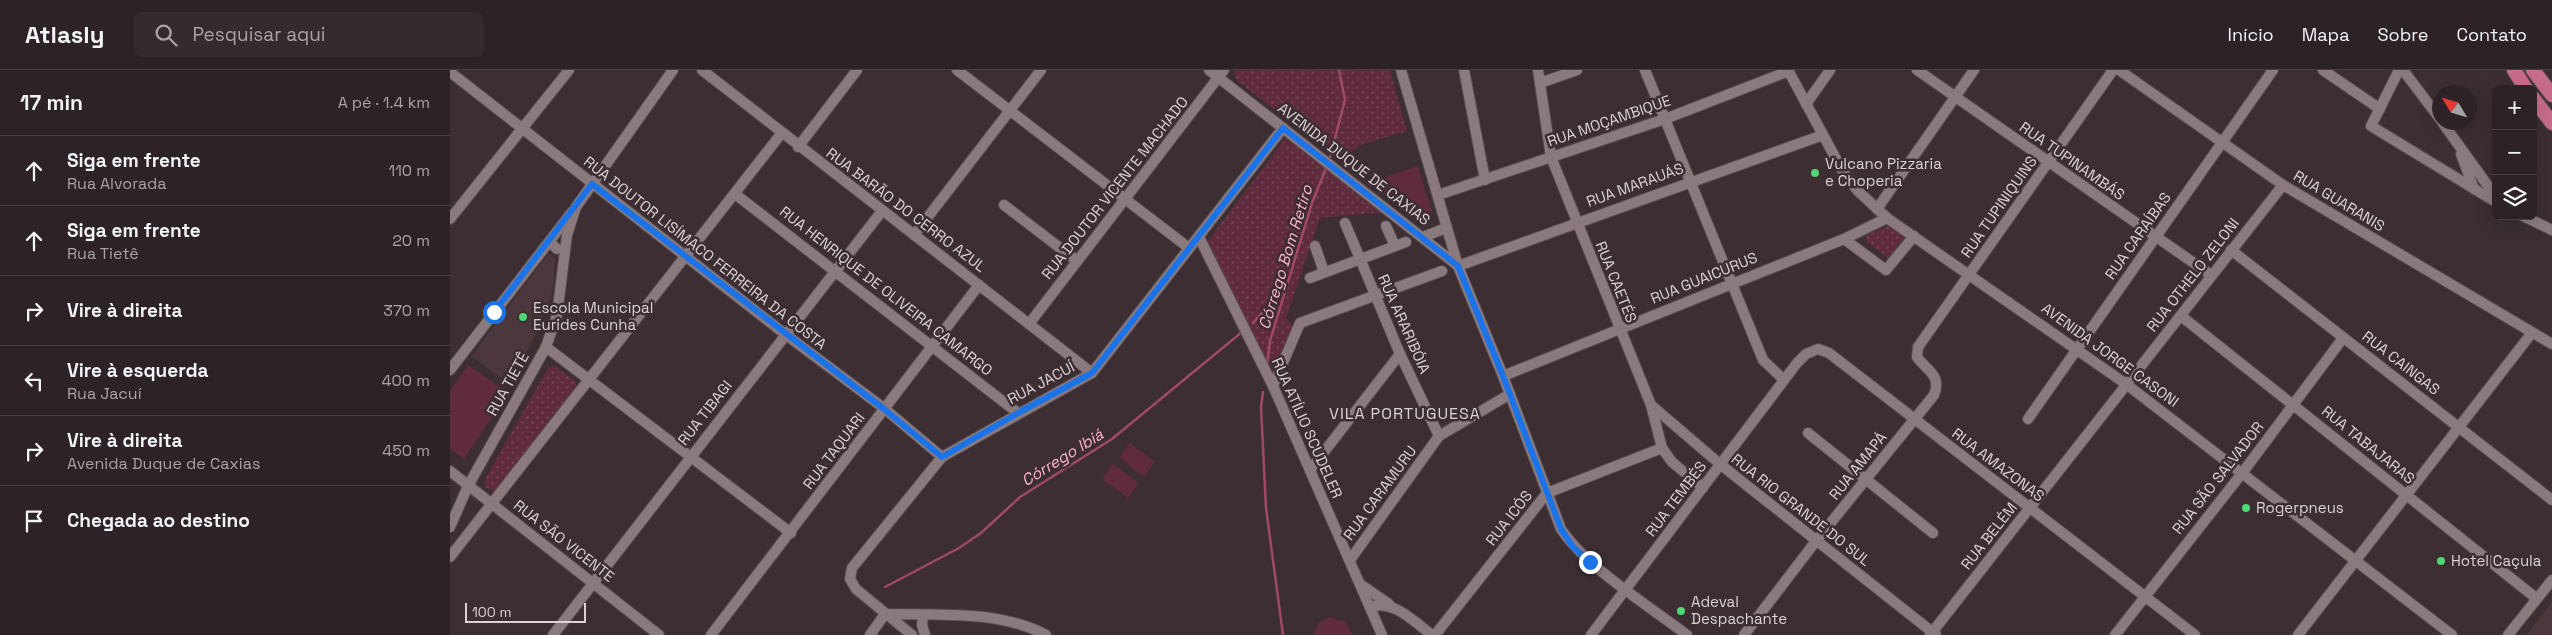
<!DOCTYPE html>
<html lang="pt">
<meta charset="utf-8">
<style>
body{margin:0;font-family:"Space Grotesk",sans-serif;background:#352a2e;color:#f1f3f6}
.controls{position:absolute;right:15px;top:15px;display:grid;overflow:hidden;border-radius:8px;box-shadow:0 5px 20px #0002}
.controls button{width:45px;height:45px;display:grid;place-items:center;padding:0;border:0;border-bottom:1px solid #483f43;background:#2d2226;color:#f1f3f6;font:25px sans-serif}
.compass{position:absolute;left:1982px;top:15px;width:45px;height:45px;border-radius:50%;background:#2d2226;box-shadow:0 5px 20px #0002;rotate:308deg}
.scale{position:absolute;left:15px;bottom:12px;width:121px;box-sizing:border-box;padding-left:5px;border:2px solid #dcd2d5;border-top:0;font-size:14px;line-height:18px;white-space:nowrap;color:#dcd2d5;-webkit-text-stroke:4px #3c2e32;paint-order:stroke}
.stop{position:absolute;width:15px;height:15px;margin:-11px;border:4px solid #1a73e8;border-radius:50%;background:#fff}
.stop.end{background:#1a73e8;border-color:#fff;box-shadow:0 1px 5px #0008}
.list{margin:0;padding:0;list-style:none}
h2{display:flex;justify-content:space-between;align-items:center;height:65px;margin:0;padding:0 20px;font-size:21px}
h2 small{font-size:16px;font-weight:400;color:#a7a4a7}
.list li{display:grid;grid-template-columns:32px 1fr auto;gap:15px;align-items:center;box-sizing:border-box;height:70px;padding:0 20px;border-top:1px solid #483f43}
.list b{display:block;font-size:19px;white-space:nowrap}
.list p{margin:0;font-size:16px;white-space:nowrap;color:#a7a4a7}
.list em{font-size:16px;font-style:normal;color:#a7a4a7}
.icon{flex:none;width:28px;height:28px;fill:none;stroke:currentColor;stroke-width:2;stroke-linecap:round;stroke-linejoin:round}
.map{position:relative;flex:none;width:2102px;height:565px;overflow:hidden}
header{display:flex;align-items:center;gap:30px;box-sizing:border-box;height:70px;padding:0 25px;background:#2d2226;border-bottom:1px solid #483f43}
header strong{font-size:24px}
nav{display:flex;gap:28px;margin-inline-start:auto;font-size:18px}
.search{width:350px;height:45px;background:#352a2e;display:flex;align-items:center;gap:12px;box-sizing:border-box;padding:0 18px;border-radius:8px;color:#a7a4a7;font-size:19px}
main{display:flex}
aside{flex:1;background:#2d2226}
.map>svg:first-child{display:block}
.built{fill:#4c373d}
.grass{fill:#5f2b3d}
.park{fill:url(#park-dots)}
.lines{fill:none;stroke-linecap:round;stroke-linejoin:round}
.stream{stroke:#9f4968;stroke-width:2.5}
.minor-casing{stroke:#564b4e;stroke-width:12}
.highway-casing{stroke:#564b4e;stroke-width:16}
.minor{stroke:#8a7a7e;stroke-width:10}
.highway{stroke:#c86c8b;stroke-width:14}
.route{stroke:#1a73e8;stroke-width:6}
.poi-dot{fill:#4ed675;stroke:#3c2e32;stroke-width:2}
.labels{text-anchor:middle;stroke-width:5;stroke-linejoin:round;paint-order:stroke}
.street-label{font-size:15px;fill:#dcd2d5;stroke:#3c2e32}
.poi-label{font-size:15px;fill:#dcd2d5;stroke:#3c2e32;text-anchor:start}
.water-label{font-size:16px;font-style:italic;fill:#feb4ca;stroke:#3c2e32}
.neighbourhood-label{font-size:16px;letter-spacing:1px;fill:#dcd2d5;stroke:#3c2e32}
</style>
<header>
<strong>Atlasly</strong>
<div class="search"><svg class="icon" aria-label="search" viewBox="0 0 24 24"><circle cx="10" cy="10" r="6"/><path d="M15 15l6 6"/></svg>Pesquisar aqui</div>
<nav><a>Início</a><a>Mapa</a><a>Sobre</a><a>Contato</a></nav>
</header>
<main>
<aside>
<h2>17 min<small>A pé · 1.4 km</small></h2>
<ul class="list">
<li><svg class="icon" aria-label="ahead" viewBox="0 0 24 24"><path d="M12 20V5M6 11l6-6 6 6"/></svg><div><b>Siga em frente</b><p>Rua Alvorada</p></div><em>110 m</em></li>
<li><svg class="icon" aria-label="ahead" viewBox="0 0 24 24"><path d="M12 20V5M6 11l6-6 6 6"/></svg><div><b>Siga em frente</b><p>Rua Tietê</p></div><em>20 m</em></li>
<li><svg class="icon" aria-label="right" viewBox="0 0 24 24"><path d="M7 20v-9h11M14 6l5 5-5 5"/></svg><div><b>Vire à direita</b></div><em>370 m</em></li>
<li><svg class="icon" aria-label="left" viewBox="0 0 24 24"><path d="M17 20v-9H6M10 6l-5 5 5 5"/></svg><div><b>Vire à esquerda</b><p>Rua Jacuí</p></div><em>400 m</em></li>
<li><svg class="icon" aria-label="right" viewBox="0 0 24 24"><path d="M7 20v-9h11M14 6l5 5-5 5"/></svg><div><b>Vire à direita</b><p>Avenida Duque de Caxias</p></div><em>450 m</em></li>
<li><svg class="icon" aria-label="arrive" viewBox="0 0 24 24"><path d="M6 21V4h12l-3 4 3 4H6"/></svg><div><b>Chegada ao destino</b></div></li>
</ul>
</aside>
<div class="map">
<svg width="2102" height="565" viewBox="0 0 2102 565">
<defs>
<pattern id="park-dots" width="8" height="8" patternUnits="userSpaceOnUse" patternTransform="scale(1.25)"><rect width="8" height="8" fill="#5f2b3d"/><path d="M2 2h.1M6 6h.1" fill="none" stroke="#754958" stroke-width="1.8" stroke-linecap="round"/></pattern>
</defs>
<rect width="100%" height="100%" fill="#3c2e32"/>
<g class="built">
<path d="M 99,183 L 105,188 L 103,219 L 98,238 L 61,315 L 21,286 Z"/>
<path d="M 2102,532 L 2102,565 L 2076,565 Z"/>
</g>
<g class="grass">
<path d="M 968,96 L 982,142 L 981,150 L 975,154 L 968,151 L 920,112 Z"/>
<path d="M 18,295 L 59,323 L 14,389 L 0,379 L 0,321 Z"/>
<path d="M 680,373 L 705,392 L 694,407 L 669,387 Z"/>
<path d="M 663,394 L 689,413 L 678,428 L 652,409 Z"/>
<path d="M 880,547 L 896,552 L 903,565 L 863,565 L 869,552 Z"/>
</g>
<g class="park">
<path d="M 784,0 L 940,0 L 957,61 L 909,76 L 890,90 L 786,10 Z"/>
<path d="M 837,66 L 935,142 L 870,148 L 836,249 L 844,257 L 823,303 L 757,172 Z"/>
<path d="M 1441,155 L 1455,166 L 1438,188 L 1417,172 L 1416,165 Z"/>
<path d="M 105,296 L 126,312 L 126,317 L 45,421 L 35,417 L 36,407 L 98,298 Z"/>
</g>
<g class="lines">
<g class="stream">
<path d="M 879,91 L 895,30 L 889,0"/>
<path d="M 803,253 L 838,214"/>
<path d="M 817,295 L 820,271 L 862,133 L 877,96"/>
<path d="M 813,322 L 811,337 L 816,438 L 833,565"/>
<path d="M 435,517 L 509,478 L 531,463 L 570,427 L 662,369 L 792,262"/>
</g>
<g class="minor-casing">
<g id="minor">
<path d="M 252,0 L 642,303"/>
<path d="M 507,0 L 739,178"/>
<path d="M 759,0 L 1007,195"/>
<path d="M 951,0 L 1008,196 L 1053,306 L 1111,459 C 1138,499 1198,535 1237,565"/>
<path d="M 1014,0 L 1035,110"/>
<path d="M 1088,0 L 1101,87 L 1201,335 L 1212,378 L 1222,392 L 1253,418"/>
<path d="M 1195,0 L 1313,290 L 1334,310"/>
<path d="M 1338,0 L 1392,100 L 1407,120 L 1437,148 L 1676,314 L 2002,565"/>
<path d="M 1467,0 L 1761,205"/>
<path d="M 1669,0 L 1833,115 L 2102,274"/>
<path d="M 1873,0 L 1930,39"/>
<path d="M 1949,0 L 1921,56 L 2046,132"/>
<path d="M 1953,0 L 1990,49"/>
<path d="M 0,2 L 335,264 L 435,339 L 492,387"/>
<path d="M 1090,13 L 1127,0"/>
<path d="M 1356,34 L 1380,0"/>
<path d="M 1992,52 L 2046,127"/>
<path d="M 348,77 L 407,0"/>
<path d="M 2011,84 L 2024,119"/>
<path d="M 285,124 L 568,343"/>
<path d="M 988,125 L 1215,49 L 1339,1"/>
<path d="M 554,135 L 627,191"/>
<path d="M 1427,139 L 1524,0"/>
<path d="M 2073,146 L 2102,160"/>
<path d="M 0,149 L 119,0"/>
<path d="M 895,153 L 950,284 L 989,366"/>
<path d="M 936,156 L 945,176"/>
<path d="M 464,165 L 591,0"/>
<path d="M 749,167 L 823,316 L 932,565"/>
<path d="M 973,167 L 996,158"/>
<path d="M 1394,169 L 1436,200 L 1464,166"/>
<path d="M 100,172 L 107,179"/>
<path d="M 865,176 L 874,202"/>
<path d="M 1781,180 L 2102,430"/>
<path d="M 1008,196 L 1373,65"/>
<path d="M 860,208 L 956,172"/>
<path d="M 1731,246 L 2086,528"/>
<path d="M 579,254 L 774,0"/>
<path d="M 96,277 L 341,463"/>
<path d="M 0,300 L 122,142"/>
<path d="M 1053,306 L 1394,169 L 1437,148"/>
<path d="M 823,316 L 850,253 L 992,201"/>
<path d="M 1201,335 L 1271,395 L 1486,565"/>
<path d="M 1578,349 L 1823,0"/>
<path d="M 1358,363 L 1483,463"/>
<path d="M 860,400 L 950,284"/>
<path d="M 0,401 L 209,565"/>
<path d="M 0,457 L 18,416 L 96,277 L 107,245 L 117,165 L 126,137 L 223,0"/>
<path d="M 0,487 L 331,64"/>
<path d="M 900,490 L 989,366 L 1060,324"/>
<path d="M 910,514 L 939,534"/>
<path d="M 920,537 C 944,529 964,552 982,565"/>
<path d="M 435,544 C 487,545 549,540 596,565"/>
<path d="M 473,545 L 472,555 L 475,565"/>
<path d="M 103,565 L 432,141"/>
<path d="M 261,565 L 529,215"/>
<path d="M 420,565 L 435,544"/>
<path d="M 462,565 L 406,519 L 400,509 L 402,498 L 492,387 L 642,303 L 833,58"/>
<path d="M 985,565 L 1097,423 L 1212,378"/>
<path d="M 1141,565 L 1347,293 L 1356,284 L 1368,279 L 1379,283 L 1745,565"/>
<path d="M 1294,565 L 1366,471 L 1484,325 C 1492,305 1477,301 1467,287 L 1468,277 L 1663,0"/>
<path d="M 1480,565 L 1833,115"/>
<path d="M 1665,565 L 1793,402 L 1893,268"/>
<path d="M 1848,565 L 2081,264"/>
<path d="M 2058,565 L 2102,510"/>
</g>
</g>
<g class="highway-casing">
<g id="highway">
<path d="M 2064,0 L 2076,19"/>
<path d="M 2083,0 L 2102,25"/>
<path d="M 2083,28 L 2102,53"/>
</g>
</g>
<use href="#minor" class="minor"/>
<use href="#highway" class="highway"/>
</g>
<g class="lines">
<path class="route" d="M 44,242 L 142,114 L 434,339 L 492,387 L 568,343 L 642,303 L 833,58 L 1008,196 L 1053,306 L 1111,459 L 1123,477 L 1140,492"/>
</g>
<g class="poi-dot">
<circle cx="1365" cy="103" r="5"/>
<circle cx="73" cy="247" r="5"/>
<circle cx="1796" cy="438" r="5"/>
<circle cx="1991" cy="491" r="5"/>
<circle cx="1231" cy="541" r="5"/>
</g>
<g class="labels">
<g class="street-label">
<text transform="translate(1159 51) rotate(-19)" y="5">RUA MOÇAMBIQUE</text>
<text transform="translate(1622 91) rotate(35)" y="5">RUA TUPINAMBÁS</text>
<text transform="translate(904 94) rotate(38)" y="5">AVENIDA DUQUE DE CAXIAS</text>
<text transform="translate(1185 115) rotate(-20)" y="5">RUA MARAUÁS</text>
<text transform="translate(665 118) rotate(-52)" y="5">RUA DOUTOR VICENTE MACHADO</text>
<text transform="translate(1889 131) rotate(31)" y="5">RUA GUARANIS</text>
<text transform="translate(1549 137) rotate(-55)" y="5">RUA TUPINIQUINS</text>
<text transform="translate(456 140) rotate(37)" y="5">RUA BARÃO DO CERRO AZUL</text>
<text transform="translate(1688 166) rotate(-55)" y="5">RUA CARAÍBAS</text>
<text transform="translate(255 183) rotate(38)" y="5">RUA DOUTOR LISÍMACO FERREIRA DA COSTA</text>
<text transform="translate(1743 205) rotate(-52)" y="5">RUA OTHELO ZELONI</text>
<text transform="translate(1254 208) rotate(-22)" y="5">RUA GUAICURUS</text>
<text transform="translate(1166 212) rotate(68)" y="5">RUA CAETÉS</text>
<text transform="translate(436 221) rotate(38)" y="5">RUA HENRIQUE DE OLIVEIRA CAMARGO</text>
<text transform="translate(954 254) rotate(66)" y="5">RUA ARARIBÓIA</text>
<text transform="translate(1660 285) rotate(36)" y="5">AVENIDA JORGE CASONI</text>
<text transform="translate(1951 293) rotate(38)" y="5">RUA CAINGAS</text>
<text transform="translate(591 313) rotate(-28)" y="5">RUA JACUÍ</text>
<text transform="translate(58 314) rotate(-61)" y="5">RUA TIETÊ</text>
<text transform="translate(255 343) rotate(-52)" y="5">RUA TIBAGI</text>
<text transform="translate(857 358) rotate(66)" y="5">RUA ATÍLIO SCUDELER</text>
<text transform="translate(1918 375) rotate(39)" y="5">RUA TABAJARAS</text>
<text transform="translate(384 381) rotate(-53)" y="5">RUA TAQUARI</text>
<text transform="translate(1548 395) rotate(37)" y="5">RUA AMAZONAS</text>
<text transform="translate(1408 396) rotate(-51)" y="5">RUA AMAPÁ</text>
<text transform="translate(1768 408) rotate(-52)" y="5">RUA SÃO SALVADOR</text>
<text transform="translate(930 423) rotate(-54)" y="5">RUA CARAMURU</text>
<text transform="translate(1226 429) rotate(-53)" y="5">RUA TEMBÉS</text>
<text transform="translate(1351 440) rotate(38)" y="5">RUA RIO GRANDE DO SUL</text>
<text transform="translate(1059 448) rotate(-52)" y="5">RUA ICÓS</text>
<text transform="translate(1539 466) rotate(-52)" y="5">RUA BELÉM</text>
<text transform="translate(114 471) rotate(38)" y="5">RUA SÃO VICENTE</text>
</g>
<g class="poi-label">
<text x="1375" y="99">Vulcano Pizzaria<tspan x="1375" dy="17">e Choperia</tspan></text>
<text x="83" y="243">Escola Municipal<tspan x="83" dy="17">Eurides Cunha</tspan></text>
<text x="1806" y="443">Rogerpneus</text>
<text x="2001" y="496">Hotel Caçula</text>
<text x="1241" y="537">Adeval<tspan x="1241" dy="17">Despachante</tspan></text>
</g>
<g class="water-label">
<text transform="translate(835 187) rotate(-73)" y="6">Córrego Bom Retiro</text>
<text transform="translate(612 387) rotate(-32)" y="6">Córrego Ibiá</text>
</g>
<g class="neighbourhood-label">
<text x="955" y="349">VILA PORTUGUESA</text>
</g>
</g>
</svg>
<div class="controls">
<button>+</button>
<button>−</button>
<button><svg class="icon" aria-label="layers" viewBox="0 0 24 24"><path d="M12 4l9 5-9 5-9-5zM3 14l9 5 9-5"/></svg></button>
</div>
<svg class="compass" viewBox="-18 -18 36 36"><path d="M0-13l5 13h-10z" fill="#e53935"/><path d="M0 13l5-13h-10z" fill="#a7a4a7"/></svg>
<div class="scale">100 m</div>
<div class="stop" style="left:44px;top:242px"></div>
<div class="stop end" style="left:1140px;top:492px"></div>
</div>
</main>
